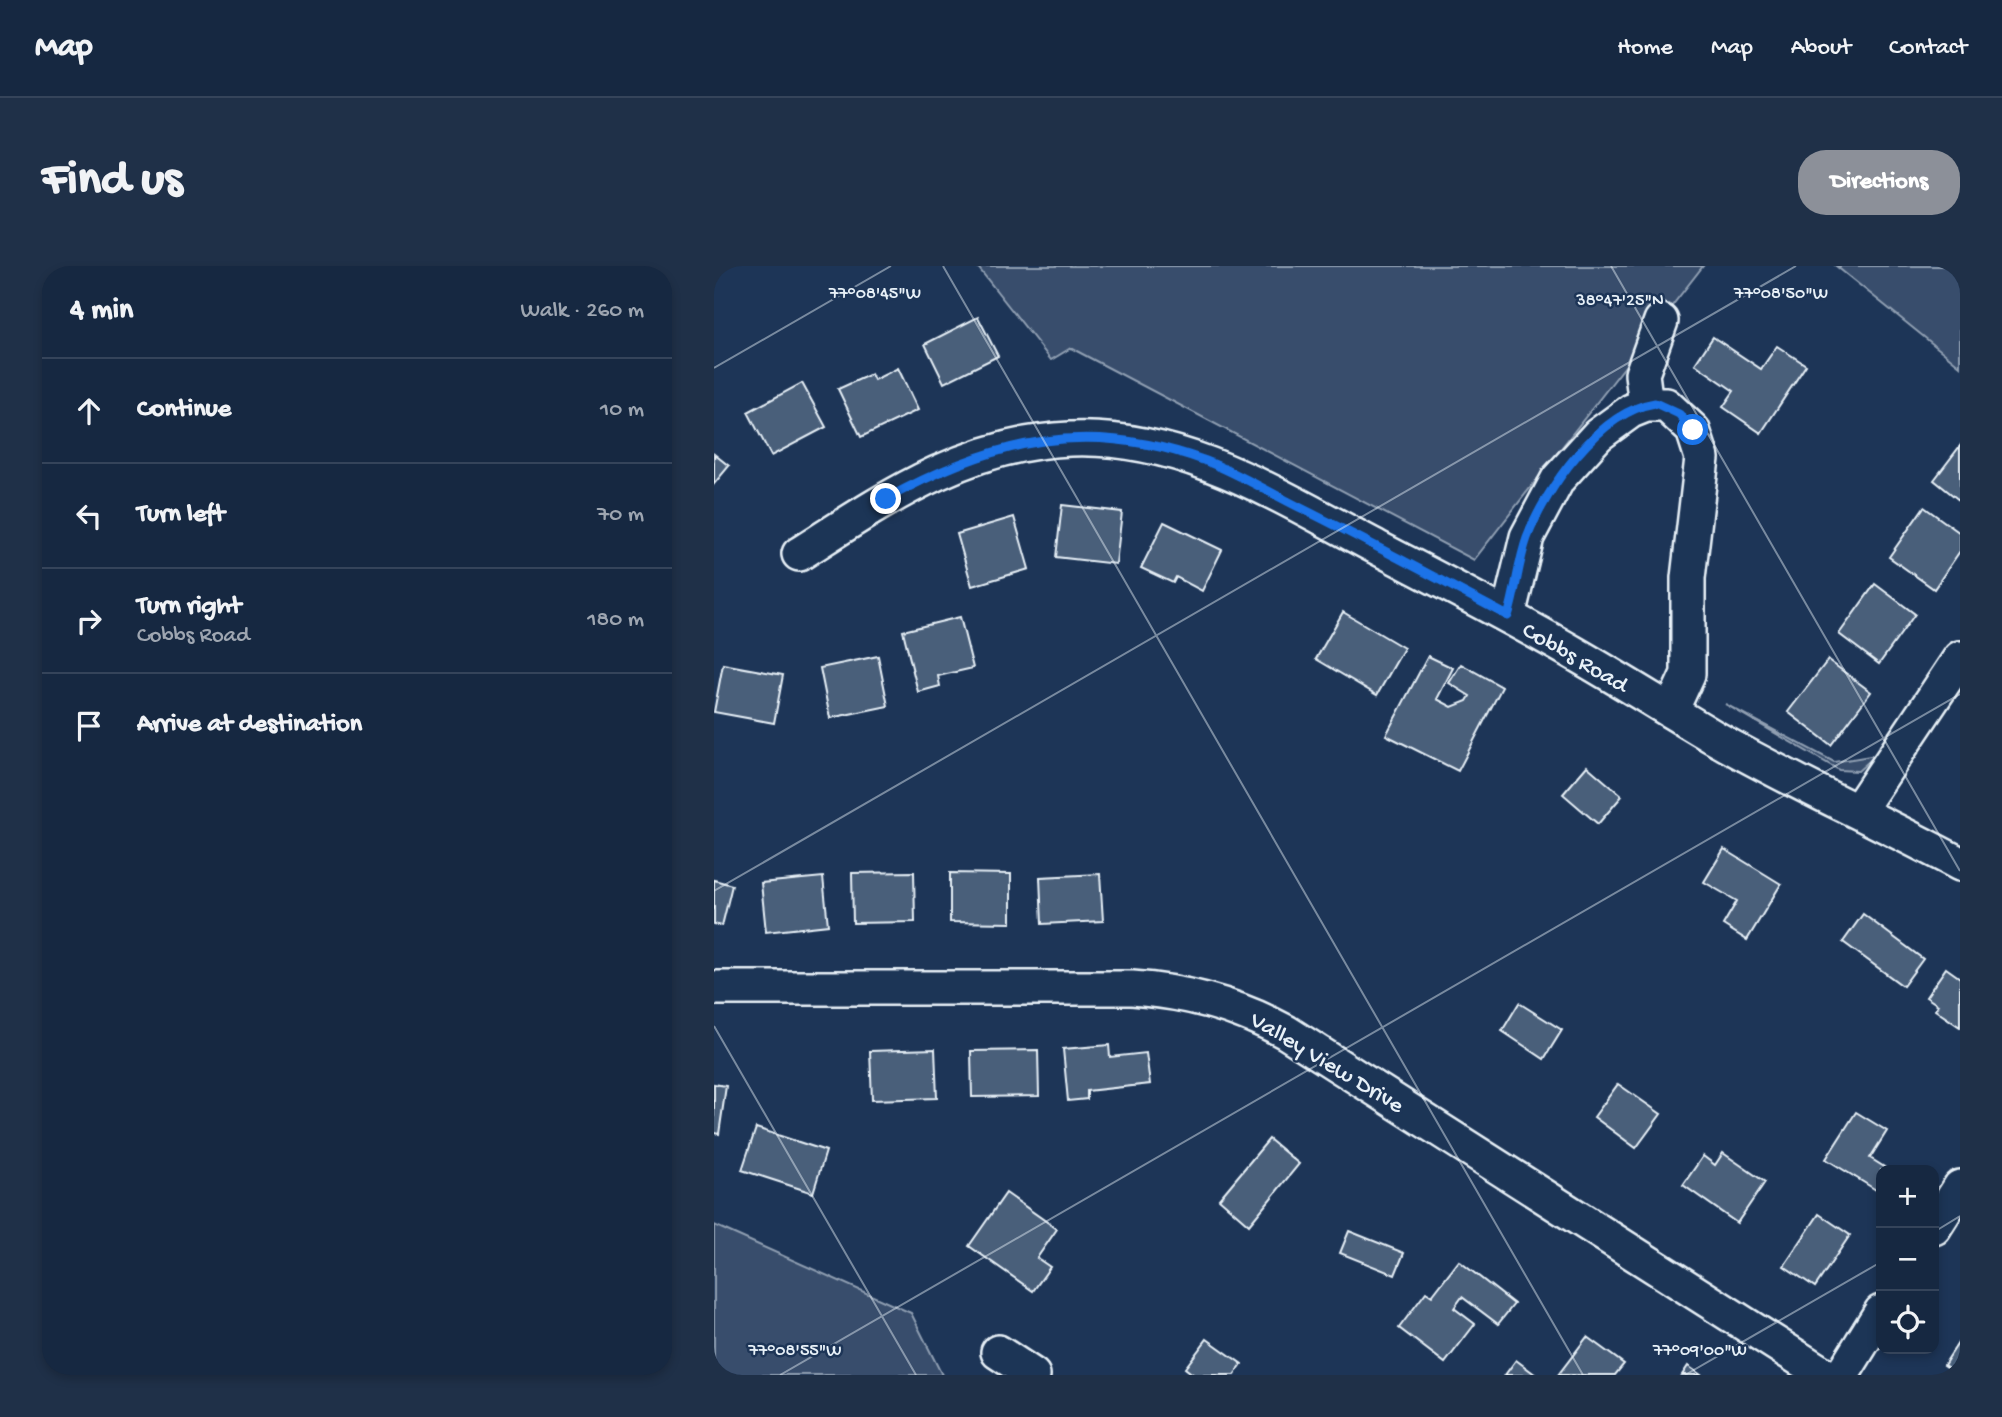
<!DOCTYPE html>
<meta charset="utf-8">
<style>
body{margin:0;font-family:"Gochi Hand",sans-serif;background:#1f3048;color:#f1f3f6}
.controls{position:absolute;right:21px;bottom:21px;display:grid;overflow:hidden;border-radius:14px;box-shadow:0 4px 10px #0003}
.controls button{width:63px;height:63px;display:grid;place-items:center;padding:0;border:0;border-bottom:2px solid #35445a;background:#162841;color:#f1f3f6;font:35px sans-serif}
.stop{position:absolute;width:21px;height:21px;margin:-16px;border:5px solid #1a73e8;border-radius:50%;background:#fff}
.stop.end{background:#1a73e8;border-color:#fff;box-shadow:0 2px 7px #0008}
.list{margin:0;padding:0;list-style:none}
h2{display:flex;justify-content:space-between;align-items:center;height:91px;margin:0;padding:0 28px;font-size:30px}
h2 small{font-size:23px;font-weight:400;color:#9ea6b1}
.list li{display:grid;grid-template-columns:46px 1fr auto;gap:21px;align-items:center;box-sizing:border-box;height:105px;padding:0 28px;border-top:2px solid #35445a}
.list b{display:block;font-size:26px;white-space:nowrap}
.list p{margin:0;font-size:23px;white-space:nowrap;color:#9ea6b1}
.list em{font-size:23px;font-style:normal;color:#9ea6b1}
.icon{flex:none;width:38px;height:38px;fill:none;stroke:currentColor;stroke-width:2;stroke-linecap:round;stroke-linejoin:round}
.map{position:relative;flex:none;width:1246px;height:1109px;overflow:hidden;border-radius:28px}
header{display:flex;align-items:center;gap:42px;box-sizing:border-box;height:98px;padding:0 35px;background:#162841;border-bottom:2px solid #35445a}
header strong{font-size:33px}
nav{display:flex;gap:38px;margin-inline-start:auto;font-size:24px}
.intro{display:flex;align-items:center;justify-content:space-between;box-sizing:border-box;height:168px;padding:0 42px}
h1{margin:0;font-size:49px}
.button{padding:18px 32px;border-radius:28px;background:#8c9099;color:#fff;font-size:24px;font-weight:700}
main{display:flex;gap:42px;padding:0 42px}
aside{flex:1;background:#162841;border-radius:28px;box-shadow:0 4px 10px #0003}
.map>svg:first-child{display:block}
.green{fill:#374d6c;stroke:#909fb2;stroke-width:2}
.building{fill:#495e7a;stroke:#e8f1f8;stroke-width:2}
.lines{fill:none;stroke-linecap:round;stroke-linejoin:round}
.minor-casing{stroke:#e8f1f8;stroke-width:38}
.minor{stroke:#1d3557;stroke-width:33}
.route{stroke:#1a73e8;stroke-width:9}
.ticks{fill:none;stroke:#e8f1f8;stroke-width:2;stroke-opacity:0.45}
.labels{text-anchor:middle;stroke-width:5;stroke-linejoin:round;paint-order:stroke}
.street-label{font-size:24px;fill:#e8f1f8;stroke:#1d3557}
.ticks-label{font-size:18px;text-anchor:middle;fill:#e8f1f8;stroke:#1d3557;stroke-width:5;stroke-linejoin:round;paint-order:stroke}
</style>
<header>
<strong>Map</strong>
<nav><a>Home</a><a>Map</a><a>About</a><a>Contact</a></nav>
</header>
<div class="intro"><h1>Find us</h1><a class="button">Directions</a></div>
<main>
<aside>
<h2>4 min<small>Walk · 260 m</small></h2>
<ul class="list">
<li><svg class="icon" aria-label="ahead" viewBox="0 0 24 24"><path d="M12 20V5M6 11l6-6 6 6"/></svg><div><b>Continue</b></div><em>10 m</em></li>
<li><svg class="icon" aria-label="left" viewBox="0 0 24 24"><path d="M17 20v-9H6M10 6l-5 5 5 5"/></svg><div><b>Turn left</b></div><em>70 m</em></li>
<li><svg class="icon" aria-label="right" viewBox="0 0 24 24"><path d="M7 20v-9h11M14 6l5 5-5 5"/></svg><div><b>Turn right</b><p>Cobbs Road</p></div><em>180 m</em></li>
<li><svg class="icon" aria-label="arrive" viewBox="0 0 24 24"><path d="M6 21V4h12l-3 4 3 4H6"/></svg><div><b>Arrive at destination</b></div></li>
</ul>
</aside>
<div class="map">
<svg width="1246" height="1109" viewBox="0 0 1246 1109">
<rect width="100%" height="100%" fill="#1d3557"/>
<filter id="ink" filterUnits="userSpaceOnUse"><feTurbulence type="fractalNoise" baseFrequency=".0143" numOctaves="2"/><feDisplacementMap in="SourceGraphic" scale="14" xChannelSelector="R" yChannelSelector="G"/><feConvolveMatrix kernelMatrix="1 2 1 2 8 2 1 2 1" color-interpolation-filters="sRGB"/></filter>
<g filter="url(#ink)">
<g class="green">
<path d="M 263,0 L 989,0 L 760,294 L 357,82 L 337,94 Z"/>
<path d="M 1122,0 L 1246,0 L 1246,100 Z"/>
<path d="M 1011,438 L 1120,496 L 1162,489 L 1144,505 L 1125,504 Z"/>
<path d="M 0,959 L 197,1047 L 228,1109 L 0,1109 Z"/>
</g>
<g class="building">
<path d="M 264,51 L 284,90 L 230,117 L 211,78 Z"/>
<path d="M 999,71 L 1047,103 L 1063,80 L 1092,99 L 1047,167 L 1009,141 L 1020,125 L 981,98 Z"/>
<path d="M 184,102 L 204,144 L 147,171 L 124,123 L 157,108 L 160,114 Z"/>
<path d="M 88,117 L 112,161 L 57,190 L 34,146 Z"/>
<path d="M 1246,180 L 1246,235 L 1220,214 Z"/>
<path d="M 0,188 L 15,200 L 0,218 Z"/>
<path d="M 348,239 L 408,246 L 402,298 L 342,291 Z"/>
<path d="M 1210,241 L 1246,267 L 1246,285 L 1220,323 L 1175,291 Z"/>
<path d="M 300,251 L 315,303 L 258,320 L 243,268 Z"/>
<path d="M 450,256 L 508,284 L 488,325 L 462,311 L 459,317 L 427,302 Z"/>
<path d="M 1161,318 L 1201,348 L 1165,398 L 1125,368 Z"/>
<path d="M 629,346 L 690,382 L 663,429 L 602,393 Z"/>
<path d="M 246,351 L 259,402 L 224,410 L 226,420 L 204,426 L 189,365 Z"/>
<path d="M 164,390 L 174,440 L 116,452 L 106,402 Z"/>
<path d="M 714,390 L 739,402 L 723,433 L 738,441 L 753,435 L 756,430 L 735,417 L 747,398 L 788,421 L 744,505 L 672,469 Z"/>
<path d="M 1114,394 L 1157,426 L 1117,479 L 1074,446 Z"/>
<path d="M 9,398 L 69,409 L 60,457 L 0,446 Z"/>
<path d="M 873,500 L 908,530 L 884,558 L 849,528 Z"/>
<path d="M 1010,583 L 1067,618 L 1033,674 L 1009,659 L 1023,635 L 990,616 Z"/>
<path d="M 200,606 L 201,656 L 139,657 L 138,607 Z"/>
<path d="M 236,607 L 297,608 L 297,657 L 236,656 Z"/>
<path d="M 386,608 L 389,655 L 328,658 L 326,611 Z"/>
<path d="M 109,611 L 114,659 L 52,666 L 47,617 Z"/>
<path d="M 0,614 L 18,619 L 8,660 L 0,658 Z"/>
<path d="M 1149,648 L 1209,693 L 1189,720 L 1129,676 Z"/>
<path d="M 1232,702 L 1246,712 L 1246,761 L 1221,744 L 1224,739 L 1212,731 Z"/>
<path d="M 805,737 L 848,764 L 830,793 L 788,765 Z"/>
<path d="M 395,779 L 396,791 L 432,787 L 436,818 L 373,825 L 373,833 L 354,835 L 349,783 Z"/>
<path d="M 221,783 L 223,832 L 158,834 L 156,785 Z"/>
<path d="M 324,784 L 325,830 L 258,831 L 257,785 Z"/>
<path d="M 0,818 L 12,820 L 5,868 L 0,867 Z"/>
<path d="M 904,818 L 947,848 L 922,882 L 880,851 Z"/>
<path d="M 1142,846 L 1173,865 L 1156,892 L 1175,904 L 1167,904 L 1167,916 L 1162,924 L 1112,893 Z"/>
<path d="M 42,862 L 112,885 L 99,927 L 28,904 Z"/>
<path d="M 555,873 L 585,898 L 535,959 L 505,933 Z"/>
<path d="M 1009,887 L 1051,916 L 1023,957 L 969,919 L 989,890 L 1001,899 Z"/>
<path d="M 292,927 L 343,963 L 323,992 L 336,1001 L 319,1025 L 255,980 Z"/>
<path d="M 1105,948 L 1136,969 L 1101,1021 L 1070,1000 Z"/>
<path d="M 635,965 L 690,987 L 681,1009 L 626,987 Z"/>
<path d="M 745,995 L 800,1038 L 784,1058 L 748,1031 L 740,1042 L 761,1058 L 731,1097 L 685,1062 L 712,1026 L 718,1030 Z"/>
<path d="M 873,1071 L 910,1098 L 901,1109 L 844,1109 Z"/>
<path d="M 493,1073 L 528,1098 L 520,1109 L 480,1109 L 471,1102 Z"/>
<path d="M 1246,1074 L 1246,1109 L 1245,1109 L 1230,1099 Z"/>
<path d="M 802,1094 L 822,1109 L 791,1109 Z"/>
<path d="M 974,1100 L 987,1109 L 968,1109 Z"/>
</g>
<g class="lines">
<g class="minor-casing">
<g id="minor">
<path d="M 932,139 L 928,108 L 947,55"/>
<path d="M 85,288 C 170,234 251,177 356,173 C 469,168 567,231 664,282 C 729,316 794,349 858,386 C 905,413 951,442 998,470 C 1078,516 1164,554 1246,598"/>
<path d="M 794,350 L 813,271 L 844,213 L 884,169 L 917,145 L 932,139 L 952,139 L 979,164 L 988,192 L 974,312 L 974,408 L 957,445"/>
<path d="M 1144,545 L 1246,392"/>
<path d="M 0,722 L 418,722 C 474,726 523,739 572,766 L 1111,1109"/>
<path d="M 1220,962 L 1246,921"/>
<path d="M 284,1086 L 319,1109"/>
<path d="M 1128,1109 L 1167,1046"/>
</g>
</g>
<use href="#minor" class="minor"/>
</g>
</g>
<g class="lines" filter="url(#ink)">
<path class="route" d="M 172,233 C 278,174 374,151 492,195 C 524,207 556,227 587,242 C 657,277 726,314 794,350 C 802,325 804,297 813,272 C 832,222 885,146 941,137 L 965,148 L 979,164"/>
</g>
<path class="ticks" d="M 229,0 L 869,1109M 897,0 L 1246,605M 0,102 L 177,0M 0,625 L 1082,0M 0,760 L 202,1109M 1220,966 L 1246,950M 66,1109 L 1246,428M 971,1109 L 1167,996"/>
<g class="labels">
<g class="street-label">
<text transform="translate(862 390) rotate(30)" y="8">Cobbs Road</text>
<text transform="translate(614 795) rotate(31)" y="8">Valley View Drive</text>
</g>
</g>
<g class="ticks-label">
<text x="161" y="32">77°08'45"W</text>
<text x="1067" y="32">77°08'50"W</text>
<text x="906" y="39">38°47'25"N</text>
<text x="81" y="1089">77°08'55"W</text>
<text x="986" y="1089">77°09'00"W</text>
</g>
</svg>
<div class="controls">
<button>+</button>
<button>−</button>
<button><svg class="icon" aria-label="locate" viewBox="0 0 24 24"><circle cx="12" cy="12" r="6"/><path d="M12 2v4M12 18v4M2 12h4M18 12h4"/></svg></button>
</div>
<div class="stop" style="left:979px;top:164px"></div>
<div class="stop end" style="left:172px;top:233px"></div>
</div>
</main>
